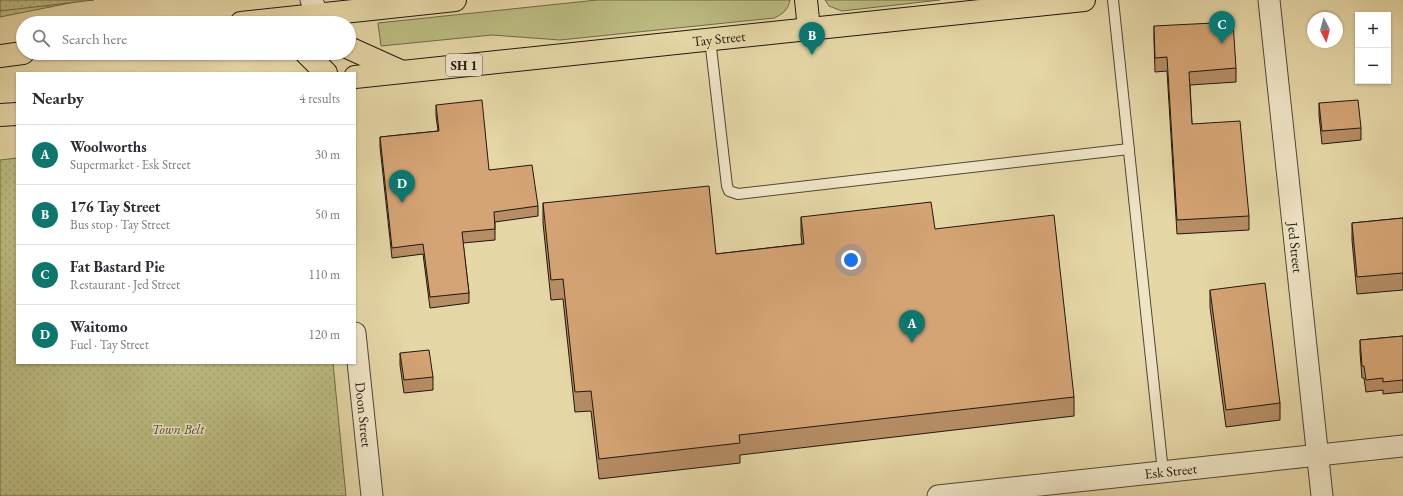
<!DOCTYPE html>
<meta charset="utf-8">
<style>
body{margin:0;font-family:"EB Garamond",serif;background:#f7f7f7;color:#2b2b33}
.controls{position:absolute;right:12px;top:12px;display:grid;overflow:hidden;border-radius:0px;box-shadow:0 1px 3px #0004}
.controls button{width:36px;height:36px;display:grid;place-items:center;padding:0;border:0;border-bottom:1px solid #e1e1e2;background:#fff;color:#2b2b33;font:20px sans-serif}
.compass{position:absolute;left:1307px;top:12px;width:36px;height:36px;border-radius:50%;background:#fff;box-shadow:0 1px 3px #0004;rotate:174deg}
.you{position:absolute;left:851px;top:260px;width:14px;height:14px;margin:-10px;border:3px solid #fff;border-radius:50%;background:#1a73e8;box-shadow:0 0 0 6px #1a73e833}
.badge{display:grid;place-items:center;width:26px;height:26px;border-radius:50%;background:#0f766e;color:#fff;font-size:13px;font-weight:700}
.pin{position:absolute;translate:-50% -33px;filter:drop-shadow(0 1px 2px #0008)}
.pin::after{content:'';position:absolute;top:21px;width:14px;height:12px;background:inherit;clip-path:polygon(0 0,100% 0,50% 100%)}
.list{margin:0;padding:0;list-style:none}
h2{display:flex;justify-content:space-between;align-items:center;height:52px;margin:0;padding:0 16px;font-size:17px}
h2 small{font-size:13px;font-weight:400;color:#7c7c81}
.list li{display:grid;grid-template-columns:26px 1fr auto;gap:12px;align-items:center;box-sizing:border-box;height:60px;padding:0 16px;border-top:1px solid #e1e1e2}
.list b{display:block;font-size:15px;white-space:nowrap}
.list p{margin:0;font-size:13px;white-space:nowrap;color:#7c7c81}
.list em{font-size:13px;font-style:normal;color:#7c7c81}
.icon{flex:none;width:22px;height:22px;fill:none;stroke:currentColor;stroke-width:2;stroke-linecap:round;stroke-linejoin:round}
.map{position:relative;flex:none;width:1403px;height:496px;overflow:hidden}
.search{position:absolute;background:#fff;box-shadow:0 1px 3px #0004;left:16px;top:16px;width:340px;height:44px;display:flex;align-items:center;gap:10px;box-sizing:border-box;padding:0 14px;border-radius:22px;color:#7c7c81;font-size:15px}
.panel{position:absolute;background:#fff;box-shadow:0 1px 3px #0004;left:16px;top:72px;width:340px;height:292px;border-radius:0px}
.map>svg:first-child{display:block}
.green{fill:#bcbc82;stroke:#6e6a48}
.forest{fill:url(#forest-firs);stroke:#6e6a48}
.park{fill:url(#park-dots);stroke:#6e6a48}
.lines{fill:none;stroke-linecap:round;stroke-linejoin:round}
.lane-casing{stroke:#514735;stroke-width:12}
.street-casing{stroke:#514735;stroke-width:23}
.highway-casing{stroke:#1f170f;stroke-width:24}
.lane{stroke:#efe5c6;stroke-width:10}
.street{stroke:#efe5c6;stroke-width:21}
.highway{stroke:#e6d7a7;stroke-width:22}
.wall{fill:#b78d65;stroke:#1f170f}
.building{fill:#d5a475;stroke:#1f170f}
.labels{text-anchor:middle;stroke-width:3;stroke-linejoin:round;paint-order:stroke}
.shield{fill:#efe5c6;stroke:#5d5546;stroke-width:1}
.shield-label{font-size:13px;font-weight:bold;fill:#1f170f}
.street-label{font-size:14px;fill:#1f170f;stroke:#efe5c6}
.park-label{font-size:14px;font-style:italic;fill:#4e4932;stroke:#efe5c6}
</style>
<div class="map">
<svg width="1403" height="496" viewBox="0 0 1403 496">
<defs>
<pattern id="forest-firs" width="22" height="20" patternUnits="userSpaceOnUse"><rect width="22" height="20" fill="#bcbc82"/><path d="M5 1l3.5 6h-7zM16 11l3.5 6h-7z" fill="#a1a16f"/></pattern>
<pattern id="park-dots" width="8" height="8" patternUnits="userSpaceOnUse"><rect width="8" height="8" fill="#bcbc82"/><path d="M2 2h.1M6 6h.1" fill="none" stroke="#a1a16f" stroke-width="1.8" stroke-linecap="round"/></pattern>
</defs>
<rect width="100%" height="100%" fill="#e6d7a7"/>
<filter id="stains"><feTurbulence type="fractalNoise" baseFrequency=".005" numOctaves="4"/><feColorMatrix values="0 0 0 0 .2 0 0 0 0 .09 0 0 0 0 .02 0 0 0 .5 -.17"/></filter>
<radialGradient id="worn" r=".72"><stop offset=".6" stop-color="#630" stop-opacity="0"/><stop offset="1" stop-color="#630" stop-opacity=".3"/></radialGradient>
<g class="green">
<path d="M 597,0 L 790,0 C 788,10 783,14 774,18 L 560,40 L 492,35 L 381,46 L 378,23 Z"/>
<path d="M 825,0 L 940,0 L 842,11 L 829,6 Z"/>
</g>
<path class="forest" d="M 0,0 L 85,0 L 0,17 Z"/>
<g class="park">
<path d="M 0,0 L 94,0 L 0,11 Z"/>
<path d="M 17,158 L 17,363 L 333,363 L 346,496 L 0,496 L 0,160 Z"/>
</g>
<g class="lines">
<g class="lane-casing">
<g id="lane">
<path d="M 1113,0 L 1163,472"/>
<path d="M 710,39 L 727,186 L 729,191 L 738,194 L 1129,149"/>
</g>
</g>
<g class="street-casing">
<g id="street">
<path d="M 311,0 L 319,15"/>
<path id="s1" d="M 1269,0 L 1322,496"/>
<path id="s2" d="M 355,333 L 372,496"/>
<path id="s3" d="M 938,496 L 1403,446"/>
</g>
</g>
<g class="highway-casing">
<g id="highway">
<path d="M 806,0 L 809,29"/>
<path d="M 241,23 L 455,0"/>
<path d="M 349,48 L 400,71"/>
<path d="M 306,53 L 326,73"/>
<path d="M 0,56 L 23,53"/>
<path id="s4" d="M 355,77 L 1084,0"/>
<path d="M 0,115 L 17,114"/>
</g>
</g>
<use href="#lane" class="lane"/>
<use href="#street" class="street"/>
<use href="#highway" class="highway"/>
</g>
<g class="wall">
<path d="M 1154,26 L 1236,68 L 1236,82 L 1190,85 L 1192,124 L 1249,216 L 1249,230 L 1177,234 L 1167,71 L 1155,72 L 1154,40 Z"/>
<path d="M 1319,103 L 1361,128 L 1361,140 L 1322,144 L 1319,115 Z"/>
<path d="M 436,105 L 489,170 L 538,206 L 538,216 L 495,222 L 495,240 L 463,243 L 469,293 L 469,303 L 430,308 L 423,254 L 392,258 L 380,147 L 380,137 L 438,131 L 436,116 Z"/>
<path d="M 543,203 L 716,254 L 802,244 L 801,236 L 801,217 L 935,229 L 1074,397 L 1074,416 L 740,455 L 740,463 L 599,479 L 591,411 L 575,412 L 563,299 L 551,300 L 543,223 Z"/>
<path d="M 1403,218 L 1403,290 L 1357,294 L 1352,240 L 1352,223 Z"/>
<path d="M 1210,290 L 1280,403 L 1280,420 L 1226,427 L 1210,307 Z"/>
<path d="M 1403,336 L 1403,392 L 1383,394 L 1383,390 L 1366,392 L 1364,378 L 1362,378 L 1360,352 L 1360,340 Z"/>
<path d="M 400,353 L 433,377 L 433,390 L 404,393 L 400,365 Z"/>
</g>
<g class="building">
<path d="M 1233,22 L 1236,68 L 1189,72 L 1192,124 L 1240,121 L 1249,216 L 1177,220 L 1167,57 L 1155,58 L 1154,26 Z"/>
<path d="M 482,100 L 489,170 L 532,165 L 538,206 L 494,212 L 495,229 L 462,232 L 469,293 L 430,297 L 423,244 L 392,248 L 380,137 L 439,131 L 436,105 Z"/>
<path d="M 1358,100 L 1361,128 L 1322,131 L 1319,103 Z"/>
<path d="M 709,186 L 716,254 L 804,244 L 801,217 L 931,202 L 935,229 L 1054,215 L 1074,397 L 739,435 L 740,443 L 599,459 L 591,391 L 575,392 L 563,279 L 551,280 L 543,203 Z"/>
<path d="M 1403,218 L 1403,273 L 1357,277 L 1352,223 Z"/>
<path d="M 1265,283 L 1280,403 L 1226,410 L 1210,290 Z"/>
<path d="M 1403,336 L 1403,380 L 1383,382 L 1383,378 L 1366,380 L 1364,366 L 1362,366 L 1360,340 Z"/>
<path d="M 429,350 L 433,377 L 404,380 L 400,353 Z"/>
</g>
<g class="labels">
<rect class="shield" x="446" y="54" width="36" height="22" rx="3"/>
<g class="shield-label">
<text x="464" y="70">SH 1</text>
</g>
<g class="street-label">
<text dy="5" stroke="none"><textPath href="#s4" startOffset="366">Tay Street</textPath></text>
<text dy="5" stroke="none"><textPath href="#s1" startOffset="249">Jed Street</textPath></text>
<text dy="5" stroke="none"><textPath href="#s2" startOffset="82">Doon Street</textPath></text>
<text dy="5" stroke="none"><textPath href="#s3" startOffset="234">Esk Street</textPath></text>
</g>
<g class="park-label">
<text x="178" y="434">Town Belt</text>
</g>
</g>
<rect width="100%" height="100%" filter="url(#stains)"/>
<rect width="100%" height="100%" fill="url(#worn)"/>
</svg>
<div class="controls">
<button>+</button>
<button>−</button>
</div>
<svg class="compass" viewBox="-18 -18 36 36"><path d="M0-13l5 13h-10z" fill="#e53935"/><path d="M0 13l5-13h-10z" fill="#7c7c81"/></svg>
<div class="you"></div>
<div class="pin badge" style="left:912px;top:343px">A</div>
<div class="pin badge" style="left:812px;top:55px">B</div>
<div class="pin badge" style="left:1222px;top:44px">C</div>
<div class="pin badge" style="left:402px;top:203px">D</div>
<div class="search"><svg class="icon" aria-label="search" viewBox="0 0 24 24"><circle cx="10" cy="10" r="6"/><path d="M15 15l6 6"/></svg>Search here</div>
<section class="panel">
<h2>Nearby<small>4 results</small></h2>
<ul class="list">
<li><span class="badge">A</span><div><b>Woolworths</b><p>Supermarket · Esk Street</p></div><em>30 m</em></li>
<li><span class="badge">B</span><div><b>176 Tay Street</b><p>Bus stop · Tay Street</p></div><em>50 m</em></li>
<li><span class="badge">C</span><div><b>Fat Bastard Pie</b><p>Restaurant · Jed Street</p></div><em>110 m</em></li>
<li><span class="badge">D</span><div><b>Waitomo</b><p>Fuel · Tay Street</p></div><em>120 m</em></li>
</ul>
</section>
</div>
